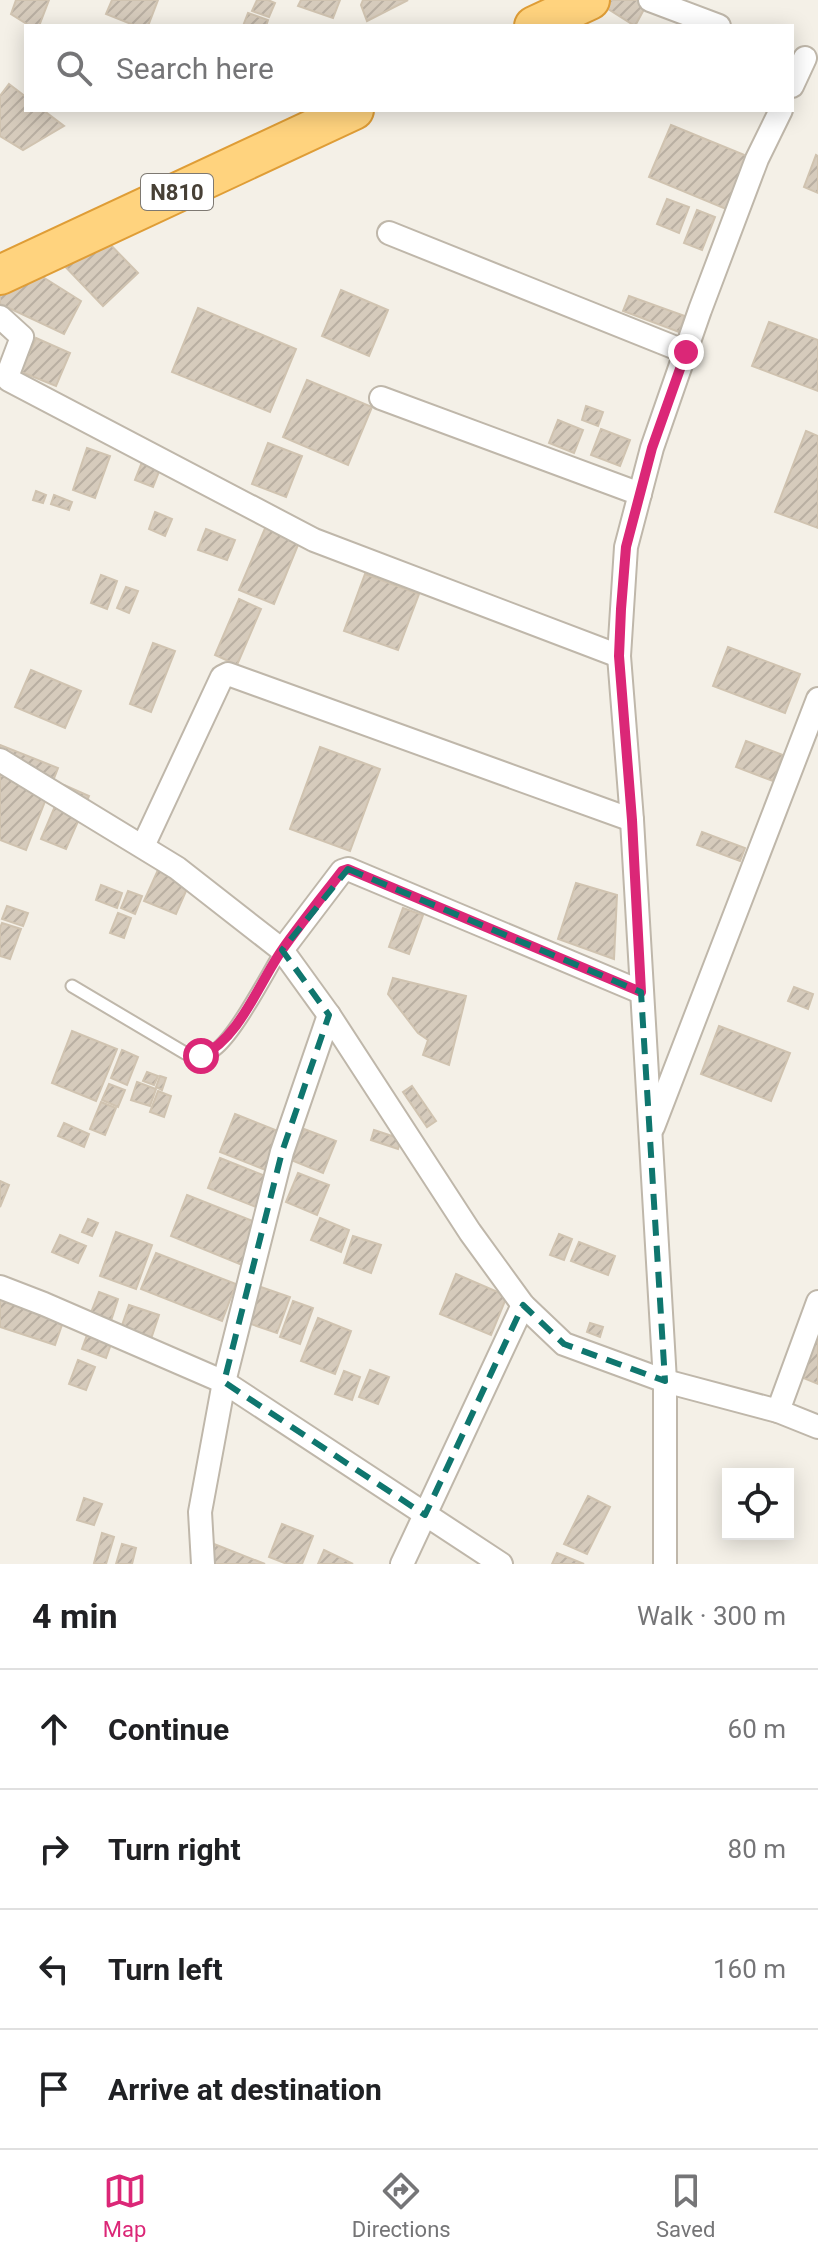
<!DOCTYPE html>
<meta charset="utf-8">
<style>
body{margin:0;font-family:Roboto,sans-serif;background:#f2f2f2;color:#202124}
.controls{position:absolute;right:24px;bottom:24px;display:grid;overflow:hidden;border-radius:0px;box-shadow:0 4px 20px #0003}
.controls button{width:72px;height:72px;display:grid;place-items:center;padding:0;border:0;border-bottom:2px solid #e0e0e0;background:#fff;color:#202124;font:40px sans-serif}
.stop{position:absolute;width:24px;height:24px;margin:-18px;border:6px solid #db2777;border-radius:50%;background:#fff}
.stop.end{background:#db2777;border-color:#fff;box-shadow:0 2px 8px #0008}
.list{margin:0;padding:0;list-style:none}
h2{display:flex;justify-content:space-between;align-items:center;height:104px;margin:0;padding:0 32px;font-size:34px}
h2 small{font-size:26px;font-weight:400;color:#757577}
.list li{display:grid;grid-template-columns:52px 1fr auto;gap:24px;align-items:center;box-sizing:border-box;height:120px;padding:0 32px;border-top:2px solid #e0e0e0}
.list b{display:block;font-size:30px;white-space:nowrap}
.list em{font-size:26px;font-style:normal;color:#757577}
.icon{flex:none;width:44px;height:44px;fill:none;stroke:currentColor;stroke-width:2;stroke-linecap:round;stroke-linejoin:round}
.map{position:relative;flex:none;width:818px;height:1564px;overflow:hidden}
.search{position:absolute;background:#fff;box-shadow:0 4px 20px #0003;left:24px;right:24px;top:24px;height:88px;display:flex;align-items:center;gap:20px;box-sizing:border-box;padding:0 28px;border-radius:0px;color:#757577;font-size:30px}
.sheet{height:584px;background:#fff}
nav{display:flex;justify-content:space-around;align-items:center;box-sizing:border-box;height:112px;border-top:2px solid #e0e0e0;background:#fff;font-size:22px;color:#757577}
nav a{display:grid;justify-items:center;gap:4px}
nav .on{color:#db2777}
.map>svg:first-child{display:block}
.building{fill:url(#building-hatch);stroke:#d0c3b0;stroke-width:2}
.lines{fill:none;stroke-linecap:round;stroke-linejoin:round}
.service-casing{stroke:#bfb7aa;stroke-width:15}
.minor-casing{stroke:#bfb7aa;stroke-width:26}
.trunk-casing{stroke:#df9d36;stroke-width:42}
.service{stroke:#fff;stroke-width:11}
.minor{stroke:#fff;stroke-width:22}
.trunk{stroke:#ffd37e;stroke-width:38}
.route{stroke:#db2777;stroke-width:10}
.marked{fill:none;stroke:#0f766e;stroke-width:6;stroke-dasharray:16 10;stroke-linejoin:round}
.labels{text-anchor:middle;stroke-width:7;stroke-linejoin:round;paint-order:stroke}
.shield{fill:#fff;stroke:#7e7972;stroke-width:2}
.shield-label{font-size:22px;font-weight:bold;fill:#474036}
</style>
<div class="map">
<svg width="818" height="1564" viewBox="0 0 818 1564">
<defs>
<pattern id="building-hatch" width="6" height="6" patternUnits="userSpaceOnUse" patternTransform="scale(2)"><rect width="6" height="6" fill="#d6cbbc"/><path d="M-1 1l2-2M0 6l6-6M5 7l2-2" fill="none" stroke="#b9afa2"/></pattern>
</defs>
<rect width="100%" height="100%" fill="#f4f0e7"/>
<g class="building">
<path d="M 16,0 L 49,0 L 39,26 L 30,26 L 11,14 Z"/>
<path d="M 112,0 L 158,0 L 148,26 L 136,26 L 106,14 Z"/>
<path d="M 257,0 L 268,0 L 275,3 L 269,17 L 252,11 Z"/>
<path d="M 301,0 L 340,0 L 333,18 L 298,6 Z"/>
<path d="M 363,0 L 408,0 L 367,21 L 361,5 Z"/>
<path d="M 594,0 L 649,0 L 635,26 Z"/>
<path d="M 248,13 L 268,20 L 266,26 L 243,26 Z"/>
<path d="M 9,84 L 26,97 L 26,110 L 43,110 L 64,126 L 23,150 L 0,136 L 0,96 Z"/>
<path d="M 671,125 L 747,156 L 726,209 L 649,177 Z"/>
<path d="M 816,155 L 818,156 L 818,193 L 804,187 Z"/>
<path d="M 667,199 L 689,207 L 679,233 L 657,224 Z"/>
<path d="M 697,210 L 715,217 L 702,250 L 684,243 Z"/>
<path d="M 99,233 L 138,273 L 103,306 L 56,257 Z"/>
<path d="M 19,262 L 81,301 L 64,334 L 0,304 L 0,274 Z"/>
<path d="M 341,290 L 388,310 L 369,356 L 322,336 Z"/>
<path d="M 629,296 L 685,316 L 679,332 L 623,311 Z"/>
<path d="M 198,308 L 296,349 L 270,412 L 172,372 Z"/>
<path d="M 769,322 L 818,340 L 818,391 L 752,366 Z"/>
<path d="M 36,338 L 70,353 L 56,386 L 21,372 Z"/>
<path d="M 307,380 L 372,407 L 348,465 L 283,437 Z"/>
<path d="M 586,406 L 603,412 L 598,426 L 582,420 Z"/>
<path d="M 558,420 L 583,430 L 574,453 L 549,443 Z"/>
<path d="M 601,429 L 630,440 L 620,466 L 591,455 Z"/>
<path d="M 806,431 L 818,436 L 818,528 L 775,512 Z"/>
<path d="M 268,443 L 302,456 L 286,497 L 252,484 Z"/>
<path d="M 87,448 L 110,456 L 95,498 L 73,490 Z"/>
<path d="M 142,462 L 160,469 L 153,487 L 135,480 Z"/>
<path d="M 36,491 L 46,495 L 43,503 L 33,500 Z"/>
<path d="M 54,495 L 72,502 L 69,510 L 51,504 Z"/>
<path d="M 155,512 L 172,519 L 165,536 L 149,529 Z"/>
<path d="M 266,526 L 300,540 L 274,604 L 239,590 Z"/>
<path d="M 206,529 L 235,540 L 227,560 L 198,550 Z"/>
<path d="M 365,574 L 419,594 L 398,650 L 344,631 Z"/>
<path d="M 101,575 L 117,581 L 107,609 L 91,603 Z"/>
<path d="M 126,587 L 138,591 L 129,613 L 117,608 Z"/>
<path d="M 239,599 L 261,609 L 237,665 L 215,655 Z"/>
<path d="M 153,643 L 175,651 L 151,712 L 130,704 Z"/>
<path d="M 728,647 L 800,674 L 785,713 L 713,686 Z"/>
<path d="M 31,670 L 81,691 L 65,728 L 15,707 Z"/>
<path d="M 746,741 L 783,755 L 773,781 L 736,767 Z"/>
<path d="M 0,745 L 58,768 L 26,850 L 0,840 Z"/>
<path d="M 320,747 L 380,769 L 350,851 L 290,829 Z"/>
<path d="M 64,785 L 89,796 L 66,849 L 41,839 Z"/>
<path d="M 702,832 L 745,848 L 740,861 L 697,845 Z"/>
<path d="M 162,861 L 193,875 L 176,914 L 144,901 Z"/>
<path d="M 576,883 L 617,895 L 614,959 L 558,939 Z"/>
<path d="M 101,885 L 122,893 L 117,908 L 96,900 Z"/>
<path d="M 128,891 L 142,896 L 135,914 L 121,908 Z"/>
<path d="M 7,906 L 28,913 L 23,926 L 2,919 Z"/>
<path d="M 403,908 L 423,915 L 409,954 L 389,947 Z"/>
<path d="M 118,913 L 131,918 L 124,938 L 110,933 Z"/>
<path d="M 2,923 L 21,929 L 10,959 L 0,956 L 0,928 Z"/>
<path d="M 393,978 L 466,996 L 449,1065 L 423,1055 L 428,1040 L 418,1033 L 388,994 Z"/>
<path d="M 794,987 L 813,994 L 808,1009 L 788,1001 Z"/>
<path d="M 719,1026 L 790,1053 L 771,1101 L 701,1074 Z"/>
<path d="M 72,1031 L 117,1049 L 96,1101 L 52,1083 Z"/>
<path d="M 122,1050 L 138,1057 L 127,1085 L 111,1078 Z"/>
<path d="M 147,1072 L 158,1076 L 154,1085 L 143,1081 Z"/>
<path d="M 160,1076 L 166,1078 L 162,1090 L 156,1087 Z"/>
<path d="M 137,1082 L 156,1089 L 150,1106 L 131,1100 Z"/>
<path d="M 109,1084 L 125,1090 L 118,1107 L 102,1100 Z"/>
<path d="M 412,1086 L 436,1121 L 427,1127 L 403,1092 Z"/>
<path d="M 158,1091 L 171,1096 L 164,1117 L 150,1112 Z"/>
<path d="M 101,1102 L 116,1108 L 105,1135 L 90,1129 Z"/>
<path d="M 235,1114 L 283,1133 L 268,1171 L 220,1152 Z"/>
<path d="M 64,1123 L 89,1134 L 84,1147 L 58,1136 Z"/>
<path d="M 304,1129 L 336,1141 L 323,1173 L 291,1160 Z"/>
<path d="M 374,1130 L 401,1139 L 398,1149 L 371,1140 Z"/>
<path d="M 220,1158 L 268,1177 L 256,1207 L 208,1188 Z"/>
<path d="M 298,1173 L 329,1185 L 317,1215 L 286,1202 Z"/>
<path d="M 0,1181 L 9,1185 L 0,1207 Z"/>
<path d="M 187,1195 L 258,1223 L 242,1265 L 171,1236 Z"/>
<path d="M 320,1218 L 349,1230 L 341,1252 L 311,1240 Z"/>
<path d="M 88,1219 L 98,1223 L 92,1236 L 82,1232 Z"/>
<path d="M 116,1232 L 152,1245 L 136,1289 L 100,1276 Z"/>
<path d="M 559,1234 L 572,1239 L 564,1260 L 550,1255 Z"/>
<path d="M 60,1235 L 86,1246 L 78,1263 L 52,1252 Z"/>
<path d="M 353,1236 L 381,1245 L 371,1273 L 344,1263 Z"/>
<path d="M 579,1242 L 615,1256 L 608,1275 L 571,1261 Z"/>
<path d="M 156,1253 L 236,1284 L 222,1321 L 141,1289 Z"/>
<path d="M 456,1274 L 507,1296 L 491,1335 L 440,1314 Z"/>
<path d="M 258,1286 L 290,1297 L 277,1333 L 245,1322 Z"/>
<path d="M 99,1292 L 118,1299 L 108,1330 L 87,1323 Z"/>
<path d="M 0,1294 L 65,1316 L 55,1345 L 0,1327 Z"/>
<path d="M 293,1301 L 313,1308 L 300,1344 L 280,1337 Z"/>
<path d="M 129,1305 L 159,1315 L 148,1348 L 118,1337 Z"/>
<path d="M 318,1318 L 351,1331 L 335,1374 L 301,1361 Z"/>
<path d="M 590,1323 L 603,1327 L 600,1337 L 587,1332 Z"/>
<path d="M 818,1333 L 818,1384 L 801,1377 Z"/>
<path d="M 87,1335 L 111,1344 L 106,1358 L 82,1349 Z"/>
<path d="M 78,1360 L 95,1367 L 86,1390 L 69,1384 Z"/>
<path d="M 370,1370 L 389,1377 L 378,1404 L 359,1397 Z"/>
<path d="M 344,1371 L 360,1377 L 352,1400 L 335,1394 Z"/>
<path d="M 588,1496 L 610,1507 L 587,1554 L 564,1544 Z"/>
<path d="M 84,1498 L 102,1504 L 94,1525 L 77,1520 Z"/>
<path d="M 282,1524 L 313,1536 L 302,1564 L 287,1564 L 269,1557 Z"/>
<path d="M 102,1533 L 114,1537 L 106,1564 L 97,1564 L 94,1563 Z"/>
<path d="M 122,1544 L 136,1548 L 132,1564 L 116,1564 Z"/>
<path d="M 214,1544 L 265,1564 L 213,1564 Z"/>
<path d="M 324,1550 L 353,1564 L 318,1564 Z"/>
<path d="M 557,1553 L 584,1564 L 552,1564 Z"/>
</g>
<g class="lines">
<g class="service-casing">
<path id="service" d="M 72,986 L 185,1053 C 196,1055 205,1057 215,1050 C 236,1035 267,974 282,950"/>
</g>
<g class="minor-casing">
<g id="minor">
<path d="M 650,0 L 719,26"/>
<path d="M 792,86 L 805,58"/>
<path d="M 389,233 L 686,352"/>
<path d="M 0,317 L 22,337 L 8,374 L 9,380 L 314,540 L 619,656"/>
<path d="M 381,398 L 640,494"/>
<path d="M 0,760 L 177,868 L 282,950 L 329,1015 L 470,1232 L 523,1305 L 564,1344 L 665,1381 L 778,1411 L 818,1427"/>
<path d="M 143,846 L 222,677 L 228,674 L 632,820"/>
<path d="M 282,950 L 342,871 L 348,869 L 641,992"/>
<path d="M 653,1127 L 818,699"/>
<path d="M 0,1287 L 44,1304 L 224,1382 L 501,1564"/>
<path d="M 778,1411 L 818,1302"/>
<path d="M 203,1564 L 200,1512 L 224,1382 L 282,1152 L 329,1015"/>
<path d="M 402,1564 L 523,1305"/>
<path d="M 665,1564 L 665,1381 L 632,820 L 619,656 L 626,547 L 652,448 L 700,310 L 757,159 L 781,110"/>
</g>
</g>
<g class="trunk-casing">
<g id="trunk">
<path d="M 534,26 L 590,0"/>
<path d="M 0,275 L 354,110"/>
</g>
</g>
<use href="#service" class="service"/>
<use href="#minor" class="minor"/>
<use href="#trunk" class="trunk"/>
</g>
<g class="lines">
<path class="route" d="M 201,1056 C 239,1039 259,983 282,950 C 301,923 322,897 342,871 L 348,869 L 641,992 L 632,820 L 619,656 L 621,609 L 626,547 L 652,448 L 686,352"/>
</g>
<path class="marked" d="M 348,869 L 641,992 L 665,1381 L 564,1344 L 523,1305 L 425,1515 L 224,1382 L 282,1152 L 329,1015 L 282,950 Z"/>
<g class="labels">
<rect class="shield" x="141" y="174" width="72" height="36" rx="6"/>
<g class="shield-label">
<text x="177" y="200">N810</text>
</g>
</g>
</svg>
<div class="controls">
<button><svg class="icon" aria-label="locate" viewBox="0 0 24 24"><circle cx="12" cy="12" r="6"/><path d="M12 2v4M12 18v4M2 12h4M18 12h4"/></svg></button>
</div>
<div class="stop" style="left:201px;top:1056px"></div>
<div class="stop end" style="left:686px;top:352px"></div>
<div class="search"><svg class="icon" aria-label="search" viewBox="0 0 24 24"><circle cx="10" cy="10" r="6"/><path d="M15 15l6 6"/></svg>Search here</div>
</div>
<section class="sheet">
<h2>4 min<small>Walk · 300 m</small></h2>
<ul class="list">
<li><svg class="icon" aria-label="ahead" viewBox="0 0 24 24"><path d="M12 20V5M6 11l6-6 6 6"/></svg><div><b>Continue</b></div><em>60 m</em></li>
<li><svg class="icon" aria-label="right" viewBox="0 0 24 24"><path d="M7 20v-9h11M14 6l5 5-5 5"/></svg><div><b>Turn right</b></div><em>80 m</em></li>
<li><svg class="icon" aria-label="left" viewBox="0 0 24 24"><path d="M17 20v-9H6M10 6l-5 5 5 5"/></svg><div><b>Turn left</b></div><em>160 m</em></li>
<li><svg class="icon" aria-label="arrive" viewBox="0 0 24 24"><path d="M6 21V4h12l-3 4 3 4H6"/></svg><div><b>Arrive at destination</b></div></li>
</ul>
</section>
<nav>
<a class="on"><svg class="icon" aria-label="map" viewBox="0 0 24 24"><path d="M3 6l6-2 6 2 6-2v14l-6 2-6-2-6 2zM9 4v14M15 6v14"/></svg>Map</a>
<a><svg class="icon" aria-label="directions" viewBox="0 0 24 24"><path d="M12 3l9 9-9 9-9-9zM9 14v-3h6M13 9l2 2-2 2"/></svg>Directions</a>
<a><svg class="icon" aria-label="saved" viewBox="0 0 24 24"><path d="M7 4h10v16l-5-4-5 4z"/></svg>Saved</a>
</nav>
